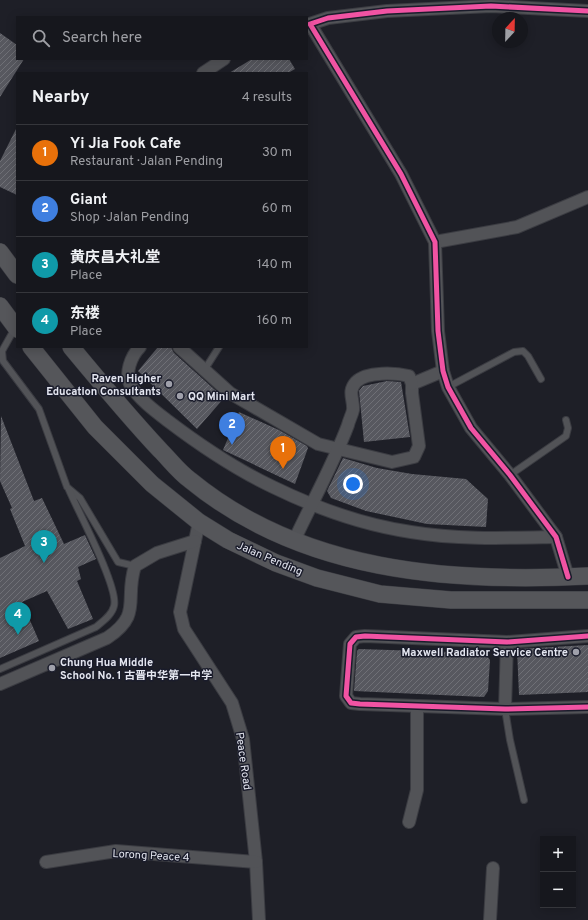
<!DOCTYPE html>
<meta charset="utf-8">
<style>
body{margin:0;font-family:Overpass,"Noto Sans SC",sans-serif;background:#1f2026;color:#f1f3f6}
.controls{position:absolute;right:12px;bottom:12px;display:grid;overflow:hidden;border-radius:0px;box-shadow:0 2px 10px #0003}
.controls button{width:36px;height:36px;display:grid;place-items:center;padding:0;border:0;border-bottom:1px solid #35363b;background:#16171d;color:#f1f3f6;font:20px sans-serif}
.compass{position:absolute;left:492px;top:12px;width:36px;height:36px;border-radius:50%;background:#16171d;box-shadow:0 2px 10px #0003;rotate:22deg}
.you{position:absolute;left:353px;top:484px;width:14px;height:14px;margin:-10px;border:3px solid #fff;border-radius:50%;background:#1a73e8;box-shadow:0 0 0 6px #1a73e833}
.badge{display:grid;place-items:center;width:26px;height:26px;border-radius:50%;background:#0f766e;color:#fff;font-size:13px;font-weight:700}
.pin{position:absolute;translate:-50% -33px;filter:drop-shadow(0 1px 2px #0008)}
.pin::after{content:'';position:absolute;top:21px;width:14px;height:12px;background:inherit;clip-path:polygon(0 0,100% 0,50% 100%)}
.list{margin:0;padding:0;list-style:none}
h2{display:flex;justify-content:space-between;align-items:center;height:52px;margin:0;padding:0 16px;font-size:17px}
h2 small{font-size:13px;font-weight:400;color:#9e9fa4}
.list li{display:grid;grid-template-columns:26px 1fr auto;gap:12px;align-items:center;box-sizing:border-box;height:56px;padding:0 16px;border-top:1px solid #35363b}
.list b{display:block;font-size:15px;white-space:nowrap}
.list p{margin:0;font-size:13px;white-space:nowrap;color:#9e9fa4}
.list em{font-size:13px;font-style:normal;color:#9e9fa4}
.icon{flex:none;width:22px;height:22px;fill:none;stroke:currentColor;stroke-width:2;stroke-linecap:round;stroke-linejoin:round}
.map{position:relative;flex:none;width:588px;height:920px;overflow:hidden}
.search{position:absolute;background:#16171d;box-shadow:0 2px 10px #0003;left:16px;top:16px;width:292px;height:44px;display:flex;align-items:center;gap:10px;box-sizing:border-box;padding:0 14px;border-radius:0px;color:#9e9fa4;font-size:15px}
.panel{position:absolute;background:#16171d;box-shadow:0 2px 10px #0003;left:16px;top:72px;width:292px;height:276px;border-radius:0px}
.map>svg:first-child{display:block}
.building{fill:url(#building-hatch)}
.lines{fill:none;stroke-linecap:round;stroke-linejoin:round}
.lane-casing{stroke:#3b3c42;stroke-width:8}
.street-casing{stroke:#3b3c42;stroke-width:14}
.secondary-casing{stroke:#3b3c42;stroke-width:18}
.lane{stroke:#525357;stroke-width:6}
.street{stroke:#525357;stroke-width:12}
.secondary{stroke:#55565a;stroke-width:17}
.cycleway-casing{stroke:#1a1c2b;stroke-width:8}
.cycleway{stroke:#f153a3;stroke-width:5}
.poi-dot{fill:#9fa0aa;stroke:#1a1c2b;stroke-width:1.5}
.labels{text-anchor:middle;stroke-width:3;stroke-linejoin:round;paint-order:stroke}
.poi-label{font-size:11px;font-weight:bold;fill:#e4e6f0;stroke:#1a1c2b;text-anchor:end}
.street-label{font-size:11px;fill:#e4e6f0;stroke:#1a1c2b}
</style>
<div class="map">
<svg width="588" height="920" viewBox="0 0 588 920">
<defs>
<pattern id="building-hatch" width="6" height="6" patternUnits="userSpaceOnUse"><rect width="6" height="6" fill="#57585f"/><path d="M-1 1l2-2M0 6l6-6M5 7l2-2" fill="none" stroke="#6f7076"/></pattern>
</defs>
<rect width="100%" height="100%" fill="#1e1f27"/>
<g class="building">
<path d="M 0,33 L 17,45 L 17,59 L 24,59 L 0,97 Z"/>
<path d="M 252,59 L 289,59 L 295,69 L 288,73 L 229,73 Z"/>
<path d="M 17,127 L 17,195 L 0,187 L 0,161 Z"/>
<path d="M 158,347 L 171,347 L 174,353 L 224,398 L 197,429 L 138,371 Z"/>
<path d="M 387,381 L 401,382 L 410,437 L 364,442 L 359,391 L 363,386 Z"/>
<path d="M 239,412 L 279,430 L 307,446 L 308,448 L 295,484 L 223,450 Z"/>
<path d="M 1,416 L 34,501 L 42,498 L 64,544 L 85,535 L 96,559 L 78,567 L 81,579 L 77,581 L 93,619 L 68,629 L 47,591 L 22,602 L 39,641 L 0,658 L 0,558 L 25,546 L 10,509 L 12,508 L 0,481 Z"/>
<path d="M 343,458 L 377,468 L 412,474 L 466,479 L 488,499 L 486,527 L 427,524 L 366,511 L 331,498 L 327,491 Z"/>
<path d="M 588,645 L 588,692 L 519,695 L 517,649 Z"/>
<path d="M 359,649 L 485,653 L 490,660 L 488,691 L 484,697 L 354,691 L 357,651 Z"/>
</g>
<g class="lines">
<g class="lane-casing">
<g id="lane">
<path d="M 15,328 L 2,351 L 3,361 L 39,409 L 67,487 L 80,498 L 118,562 L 135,566"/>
<path d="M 205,369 L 219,347"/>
<path d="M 448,387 L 514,352 L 523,351 L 528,356 L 541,379"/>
<path d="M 510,475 L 566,436 L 568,428 L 566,420"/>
<path d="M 0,669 L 96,627 C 103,621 112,615 114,606 C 119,588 78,511 69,490"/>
<path d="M 505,709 L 510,740 L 524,800"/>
</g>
</g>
<g class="street-casing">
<g id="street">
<path d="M 203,73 L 224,59"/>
<path d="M 435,242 L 517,227 L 588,197"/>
<path d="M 140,347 C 131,356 124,374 131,386 C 140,400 155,411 168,421 C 201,446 235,469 273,487 C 316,508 364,525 411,532 C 459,540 507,538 556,537"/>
<path d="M 179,347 L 230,393 L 318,444 L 392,462 L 414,457 L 419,446 L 412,393 L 412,384 L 443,371"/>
<path d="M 199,522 L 180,612 L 184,629 L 232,703 L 243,739 L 256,862 L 259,920"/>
<path d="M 294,541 C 312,502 333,465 348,425 C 349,420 352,415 353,410 C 354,399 347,392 356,382 C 367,371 396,373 409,376 L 412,384"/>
<path d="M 568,577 L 556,537 L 510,475 L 471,428 L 448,387 L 443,371 L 438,331 L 435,242 L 401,174 L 310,24 L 328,18 L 387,11 L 491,6 L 588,11"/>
<path d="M 588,636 L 507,642 L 365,636 L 356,637 L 350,644 L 346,696 L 351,703 L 360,704 L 505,709 L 588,707"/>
<path d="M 0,684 L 107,638 C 143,614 124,600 135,566 L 157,553 L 195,541"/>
<path d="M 505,709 L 507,642"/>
<path d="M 409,822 L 417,790 L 417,706"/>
<path d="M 46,862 L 116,851 L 256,862"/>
<path d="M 490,920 L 493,868"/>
</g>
</g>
<g class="secondary-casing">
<g id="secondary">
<path d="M 0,252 L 17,275"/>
<path d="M 0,306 L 17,329"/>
<path d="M 31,347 L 95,427 L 152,484 L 199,522 L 228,540 L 276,563 L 317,578 L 380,594 L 451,600 L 588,600"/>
<path d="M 71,347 C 100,382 129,417 160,450 C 170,460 179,472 190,480 C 302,572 449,583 588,576"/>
</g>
</g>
<use href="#lane" class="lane"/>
<use href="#street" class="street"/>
<use href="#secondary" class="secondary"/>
<g class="cycleway-casing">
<g id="cycleway">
<path d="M 568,577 L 556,537 L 510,475 L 471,428 L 448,387 L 443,371 L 438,331 L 435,242 L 401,174 L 310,24 L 328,18 L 387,11 L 491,6 L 588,11"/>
<path d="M 588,636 L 507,642 L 365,636 L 356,637 L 350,644 L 346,696 L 351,703 L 360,704 L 505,709 L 588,707"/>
</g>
</g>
<use href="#cycleway" class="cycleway"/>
</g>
<g class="poi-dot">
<circle cx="169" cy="384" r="4"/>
<circle cx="180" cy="396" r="4"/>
<circle cx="576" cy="652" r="4"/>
<circle cx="52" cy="668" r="4"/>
</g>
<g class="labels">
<g class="poi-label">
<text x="161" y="382">Raven Higher<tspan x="161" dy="13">Education Consultants</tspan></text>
<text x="188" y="400" text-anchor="start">QQ Mini Mart</text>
<text x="568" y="656">Maxwell Radiator Service Centre</text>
<text x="60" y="666" text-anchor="start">Chung Hua Middle<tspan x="60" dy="13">School No. 1 古晋中华第一中学</tspan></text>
</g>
<g class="street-label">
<text transform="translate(270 558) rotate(23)" y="4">Jalan Pending</text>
<text transform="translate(244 761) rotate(82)" y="4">Peace Road</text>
<text transform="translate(151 855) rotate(3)" y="4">Lorong Peace 4</text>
</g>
</g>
</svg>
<div class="controls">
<button>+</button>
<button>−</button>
</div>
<svg class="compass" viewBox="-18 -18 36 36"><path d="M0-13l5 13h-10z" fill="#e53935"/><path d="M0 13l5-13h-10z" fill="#9e9fa4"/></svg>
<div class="you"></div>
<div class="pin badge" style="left:283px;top:469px;background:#e8710a">1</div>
<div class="pin badge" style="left:232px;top:445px;background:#3f7fe0">2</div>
<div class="pin badge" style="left:44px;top:563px;background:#0f9aa8">3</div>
<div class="pin badge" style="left:18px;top:635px;background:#0f9aa8">4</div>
<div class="search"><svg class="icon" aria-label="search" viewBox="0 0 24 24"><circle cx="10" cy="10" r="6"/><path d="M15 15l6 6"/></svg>Search here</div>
<section class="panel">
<h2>Nearby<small>4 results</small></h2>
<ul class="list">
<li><span class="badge" style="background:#e8710a">1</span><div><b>Yi Jia Fook Cafe</b><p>Restaurant · Jalan Pending</p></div><em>30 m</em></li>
<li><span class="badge" style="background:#3f7fe0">2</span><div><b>Giant</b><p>Shop · Jalan Pending</p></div><em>60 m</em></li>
<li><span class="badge" style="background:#0f9aa8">3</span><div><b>黄庆昌大礼堂</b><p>Place</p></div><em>140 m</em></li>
<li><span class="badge" style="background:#0f9aa8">4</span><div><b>东楼</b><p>Place</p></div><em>160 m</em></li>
</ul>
</section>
</div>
